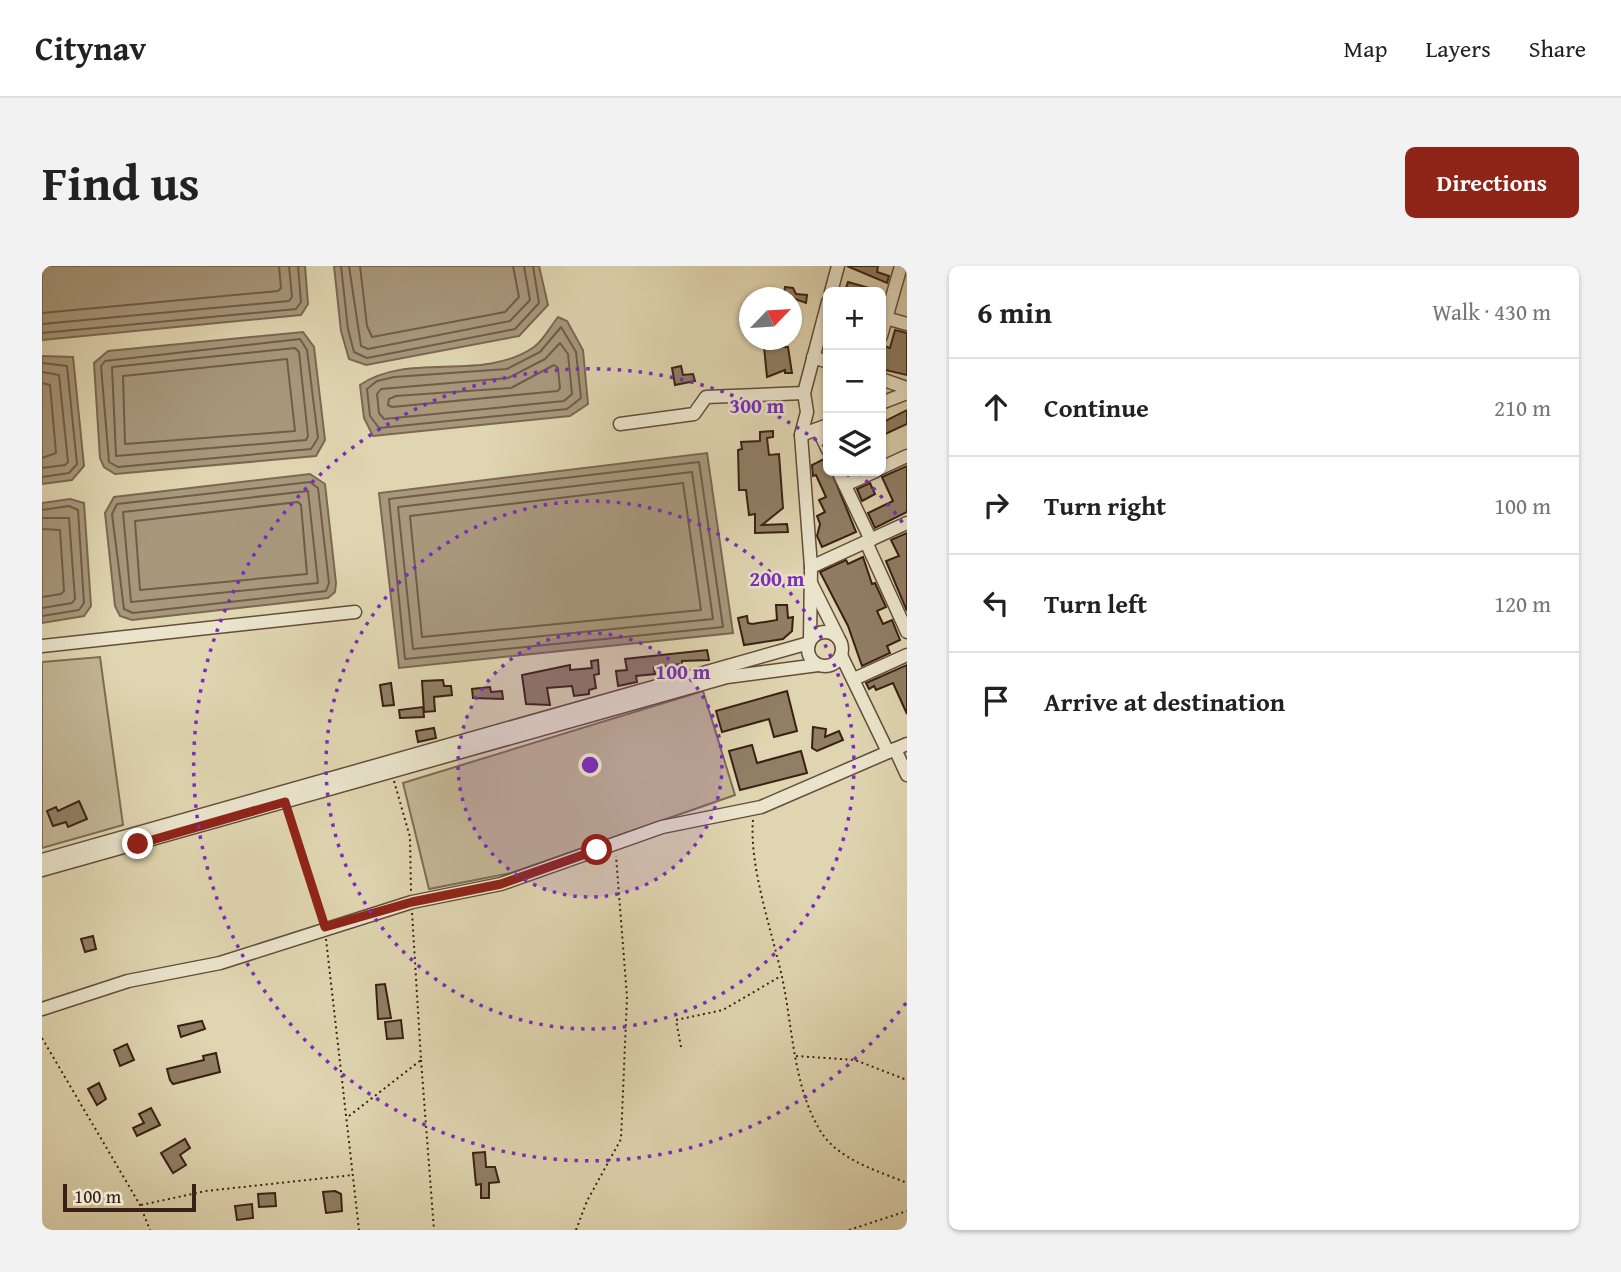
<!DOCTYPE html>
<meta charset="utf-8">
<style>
body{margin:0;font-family:"Gentium Book Plus",serif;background:#f2f2f2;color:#222}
.controls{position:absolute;right:21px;top:21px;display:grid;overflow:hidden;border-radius:10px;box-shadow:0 2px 5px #0004}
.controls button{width:63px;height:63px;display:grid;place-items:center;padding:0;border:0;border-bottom:2px solid #e0e0e0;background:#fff;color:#222;font:35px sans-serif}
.compass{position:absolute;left:697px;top:21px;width:63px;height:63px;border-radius:50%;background:#fff;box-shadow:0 2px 5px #0004;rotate:65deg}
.scale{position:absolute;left:21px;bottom:18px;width:133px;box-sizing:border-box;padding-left:7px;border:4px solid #3a2014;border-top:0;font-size:19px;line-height:24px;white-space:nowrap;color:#3a2014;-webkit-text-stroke:5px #eae4cc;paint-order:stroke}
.stop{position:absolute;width:21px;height:21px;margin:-16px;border:5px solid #8f2418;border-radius:50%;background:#fff}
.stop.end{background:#8f2418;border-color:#fff;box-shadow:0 2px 7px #0008}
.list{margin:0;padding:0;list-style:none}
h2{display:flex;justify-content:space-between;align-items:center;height:91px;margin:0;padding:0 28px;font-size:30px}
h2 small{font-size:23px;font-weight:400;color:#767676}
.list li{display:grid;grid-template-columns:46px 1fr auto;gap:21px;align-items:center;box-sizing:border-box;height:98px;padding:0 28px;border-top:2px solid #e0e0e0}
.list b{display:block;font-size:26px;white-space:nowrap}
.list em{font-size:23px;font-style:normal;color:#767676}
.icon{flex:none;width:38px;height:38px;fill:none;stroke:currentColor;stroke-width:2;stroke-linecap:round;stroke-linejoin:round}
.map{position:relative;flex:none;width:865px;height:964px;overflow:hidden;border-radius:10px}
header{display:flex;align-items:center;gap:42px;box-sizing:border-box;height:98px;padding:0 35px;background:#fff;border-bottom:2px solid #e0e0e0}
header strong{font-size:33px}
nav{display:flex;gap:38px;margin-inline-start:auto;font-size:24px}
.intro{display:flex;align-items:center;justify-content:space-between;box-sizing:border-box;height:168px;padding:0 42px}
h1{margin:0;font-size:49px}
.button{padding:18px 32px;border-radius:10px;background:#8f2418;color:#fff;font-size:24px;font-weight:700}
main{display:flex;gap:42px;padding:0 42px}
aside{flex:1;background:#fff;border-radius:10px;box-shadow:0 2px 5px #0004}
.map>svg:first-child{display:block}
.green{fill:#c3b695;stroke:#7e6b54;stroke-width:2}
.water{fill:#a7977b;stroke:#7b6752;stroke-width:2}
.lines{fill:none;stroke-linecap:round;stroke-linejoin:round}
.shore{stroke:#705c48;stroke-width:2}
.building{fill:#907e65;stroke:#3a2014;stroke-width:2}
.minor-casing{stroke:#634d3b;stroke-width:15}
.path{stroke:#3a2014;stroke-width:2;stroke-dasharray:2 3.5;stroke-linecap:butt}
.minor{stroke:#eae4cc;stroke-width:12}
.route{stroke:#8f2418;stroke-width:9}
.ring{fill:none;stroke:#7b2cbf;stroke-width:3.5;stroke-dasharray:3.5 7}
.centre{fill:#7b2cbf;stroke:#eae4cc;stroke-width:3.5}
.ring-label{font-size:21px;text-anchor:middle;font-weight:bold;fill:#7b2cbf;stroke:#eae4cc;stroke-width:5;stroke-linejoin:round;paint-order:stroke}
</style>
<header>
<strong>Citynav</strong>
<nav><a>Map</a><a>Layers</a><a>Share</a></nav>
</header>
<div class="intro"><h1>Find us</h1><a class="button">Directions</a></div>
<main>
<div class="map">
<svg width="865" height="964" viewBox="0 0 865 964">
<rect width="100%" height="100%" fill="#dfd5b0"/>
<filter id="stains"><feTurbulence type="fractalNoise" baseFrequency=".00286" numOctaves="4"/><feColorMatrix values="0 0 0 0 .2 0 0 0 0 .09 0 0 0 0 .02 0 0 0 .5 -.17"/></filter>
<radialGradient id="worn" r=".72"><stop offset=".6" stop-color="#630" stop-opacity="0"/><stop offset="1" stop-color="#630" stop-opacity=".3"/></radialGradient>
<g class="green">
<path d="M 58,391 L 81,559 L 0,582 L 0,396 Z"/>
<path d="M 661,425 L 693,529 L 469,607 L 387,623 L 361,517 Z"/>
</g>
<g class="water">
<path d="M 0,0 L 263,0 L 266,38 L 259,49 L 0,74 Z"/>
<path d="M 292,0 L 497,0 L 506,39 L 477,70 L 324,99 L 307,93 L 299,65 Z"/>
<path d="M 516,51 L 525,55 L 541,84 L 546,138 L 528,150 L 331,170 L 322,152 L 318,119 C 367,85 440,117 492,81 C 501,75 508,61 516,51 Z"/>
<path d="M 261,66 L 272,81 L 283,174 L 274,190 L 73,208 L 62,201 L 58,192 L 52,97 L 66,85 Z"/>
<path d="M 0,90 L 31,91 L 42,200 L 30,214 L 0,218 Z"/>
<path d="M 665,187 L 691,367 L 357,402 L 337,227 Z"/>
<path d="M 268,208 L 283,218 L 294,317 L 293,326 L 286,332 L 90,354 L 78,350 L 73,340 L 63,247 L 72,231 Z"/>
<path d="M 28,233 L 42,237 L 49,340 L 42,350 L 0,357 L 0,237 Z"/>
</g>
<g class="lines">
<g class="shore">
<path d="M 299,0 L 306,63 L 312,86 L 325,92 L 473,63 L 497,37 L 491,0"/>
<path d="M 307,0 L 319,80 L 326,83 L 468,55 L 488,34 L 482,0"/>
<path d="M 318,0 L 325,60 L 330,71 L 463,46 L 477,31 L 471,0"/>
<path d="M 0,47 L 236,25 L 239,22 L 237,0"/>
<path d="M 0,58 L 247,35 L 250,31 L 247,0"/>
<path d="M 519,61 L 534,86 L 539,132 L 525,143 L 337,162 L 328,150 L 325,123 L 335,115 L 352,111 L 465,103 L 498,86 Z"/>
<path d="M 0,67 L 254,43 L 259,36 L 256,0"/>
<path d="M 258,73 L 265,84 L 276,172 L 269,183 L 76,201 L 67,196 L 59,100 L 63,95 Z"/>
<path d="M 518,77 L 526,88 L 530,128 L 522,135 L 342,153 L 337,147 L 335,128 L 339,123 L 466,112 L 503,93 Z"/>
<path d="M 253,82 L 257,86 L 266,170 L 264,174 L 74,190 L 70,101 Z"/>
<path d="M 245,93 L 253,165 L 83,178 L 81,110 Z"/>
<path d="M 0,97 L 25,100 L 35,198 L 27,207 L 0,211"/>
<path d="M 512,99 L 516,102 L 518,122 L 516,125 L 350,141 L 346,139 L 347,133 L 354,130 L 469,122 Z"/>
<path d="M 0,106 L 17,109 L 26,196 L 23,199 L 0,202"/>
<path d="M 0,117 L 8,119 L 14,187 L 0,192"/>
<path d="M 657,196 L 681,361 L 363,393 L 347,233 Z"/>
<path d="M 650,206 L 671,353 L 371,383 L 356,241 Z"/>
<path d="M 268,216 L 276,222 L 287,317 L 284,325 L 91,347 L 82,343 L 70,248 L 75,238 Z"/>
<path d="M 641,217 L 659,344 L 380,371 L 368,250 Z"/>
<path d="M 266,225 L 276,317 L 89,336 L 81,246 Z"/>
<path d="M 256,236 L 259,239 L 265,308 L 98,324 L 93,255 Z"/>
<path d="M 0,244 L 27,240 L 36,244 L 42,337 L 37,344 L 0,350"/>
<path d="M 0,252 L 27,252 L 33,333 L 30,337 L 0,342"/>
<path d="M 0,263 L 18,264 L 22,325 L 19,328 L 0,331"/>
</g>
</g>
<g class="building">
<path d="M 805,0 L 836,0 L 835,6 L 847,10 L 845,17 Z"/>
<path d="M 806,16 L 834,24 L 834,26 L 803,25 Z"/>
<path d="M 743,21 L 751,22 L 754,28 L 765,29 L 764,37 L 742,29 Z"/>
<path d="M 853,64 L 865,67 L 865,109 L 839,103 L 842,80 L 848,82 Z"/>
<path d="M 722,81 L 746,81 L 750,107 L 743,107 L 743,104 L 725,111 Z"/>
<path d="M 639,100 L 641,109 L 651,108 L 653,115 L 633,119 L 630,102 Z"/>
<path d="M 865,144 L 865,158 L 839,170 L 839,157 Z"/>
<path d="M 731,165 L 731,171 L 725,172 L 727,189 L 737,188 L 741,242 L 720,259 L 745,258 L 746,266 L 713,267 L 713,248 L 707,249 L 704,224 L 697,224 L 696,184 L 700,183 L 699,176 L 718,175 L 718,166 Z"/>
<path d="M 784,192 L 814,266 L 780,281 L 775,270 L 778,258 L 775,250 L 783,246 L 777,234 L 784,231 L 774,209 L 771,210 L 770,199 Z"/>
<path d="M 865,200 L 865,246 L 833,262 L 826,247 L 851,235 L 840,211 Z"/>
<path d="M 828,217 L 833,228 L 820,235 L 815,223 Z"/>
<path d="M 865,267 L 865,345 L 844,295 L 857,290 L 849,274 Z"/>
<path d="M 821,291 L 830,318 L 833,317 L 844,341 L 835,345 L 841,358 L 850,354 L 858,374 L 845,380 L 848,387 L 820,400 L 806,360 L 778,306 L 804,294 L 806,298 Z"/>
<path d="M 734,339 L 745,339 L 746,352 L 751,351 L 750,365 L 741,373 L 702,379 L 696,352 L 705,350 L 706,357 L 710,358 L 735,354 Z"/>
<path d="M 665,384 L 667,394 L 640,395 L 640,398 L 612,402 L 613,408 L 594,410 L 595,416 L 576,420 L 574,405 L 585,404 L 583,393 Z"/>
<path d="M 556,394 L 557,408 L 552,409 L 554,422 L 547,424 L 547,428 L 532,430 L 530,420 L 505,422 L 508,439 L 484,438 L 480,409 L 528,399 L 528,404 L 550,402 L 549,395 Z"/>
<path d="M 865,399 L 865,448 L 851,417 L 834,424 L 832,420 L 827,423 L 824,417 Z"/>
<path d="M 401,414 L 402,420 L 409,420 L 410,429 L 392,431 L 393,445 L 382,446 L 380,415 Z"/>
<path d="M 349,417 L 352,439 L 341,440 L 338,419 Z"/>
<path d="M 448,421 L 449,426 L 460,425 L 461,433 L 431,432 L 430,423 Z"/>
<path d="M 745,425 L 755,465 L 732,471 L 727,453 L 680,466 L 674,445 Z"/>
<path d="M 381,441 L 382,451 L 358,452 L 357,444 Z"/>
<path d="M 771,461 L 784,463 L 783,471 L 797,465 L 801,474 L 775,485 L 770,482 Z"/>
<path d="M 392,462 L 394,472 L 376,476 L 374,465 Z"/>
<path d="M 710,479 L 715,497 L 759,485 L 765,507 L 698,524 L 687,485 Z"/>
<path d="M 37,535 L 45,553 L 26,561 L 24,556 L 11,560 L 5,545 L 14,541 L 16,545 Z"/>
<path d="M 51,670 L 54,683 L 43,686 L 39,673 Z"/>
<path d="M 343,718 L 349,752 L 336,753 L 334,719 Z"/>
<path d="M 359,754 L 361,772 L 345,773 L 343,756 Z"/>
<path d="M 160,755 L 163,763 L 139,771 L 136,760 Z"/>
<path d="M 85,778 L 92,794 L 78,800 L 72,784 Z"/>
<path d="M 174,787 L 178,806 L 131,818 L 128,814 L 125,803 L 162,794 L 161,790 Z"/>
<path d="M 57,817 L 64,833 L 55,839 L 46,823 Z"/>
<path d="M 109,842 L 118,859 L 95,870 L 91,862 L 102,857 L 97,848 Z"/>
<path d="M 143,873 L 148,882 L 138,889 L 144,899 L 131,907 L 119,887 Z"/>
<path d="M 443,886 L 444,901 L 453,901 L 457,916 L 447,917 L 447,932 L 439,932 L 439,918 L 434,919 L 431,887 Z"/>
<path d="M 293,925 L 299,928 L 300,945 L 284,947 L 281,926 Z"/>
<path d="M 233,927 L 234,940 L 217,941 L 216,928 Z"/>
<path d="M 210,938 L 211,952 L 195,954 L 193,940 Z"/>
</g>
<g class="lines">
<g class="minor-casing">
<g id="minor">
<path d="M 789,26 L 796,0"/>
<path d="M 844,52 L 865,58"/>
<path d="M 839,70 L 859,0"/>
<path d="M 771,91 L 786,96"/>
<path d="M 839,113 L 865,122"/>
<path d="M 839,137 L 865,127"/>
<path d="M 578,158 L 652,148 L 664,131 L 762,127"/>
<path d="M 776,163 L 786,184"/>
<path d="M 759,169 L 786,159"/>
<path d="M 839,202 L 865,190"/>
<path d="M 796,205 L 829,274"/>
<path d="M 803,219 L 834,205"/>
<path d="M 824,276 L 865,366"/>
<path d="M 769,301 L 865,257"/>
<path d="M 768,315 L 796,371"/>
<circle cx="783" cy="383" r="17"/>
<path d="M 768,374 L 769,301 L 759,169 L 765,146 L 762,127 L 786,36"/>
<path d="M 0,380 L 313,346"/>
<path d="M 799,389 L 846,486"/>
<path d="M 812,413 L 865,389"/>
<path d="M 853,483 L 865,509"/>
<path d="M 0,594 L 767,377"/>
<path d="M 0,604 L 685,411 L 776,399"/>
<path d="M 0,743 L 86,715 L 178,697 L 370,636 L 459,618 L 620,561 L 719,541 L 865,478"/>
</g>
</g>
<g class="path">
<path d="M 352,515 L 368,571 L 369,626"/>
<path d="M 246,546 L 280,654"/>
<path d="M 711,554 C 707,601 730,665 740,711 C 751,762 751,821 779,866 C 797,894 836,905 865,917"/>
<path d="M 284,673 L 317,964"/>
<path d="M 0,772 L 98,939 L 108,964"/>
<path d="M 639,781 L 634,754 L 681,744 L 739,710"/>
<path d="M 754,790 L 813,794 L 865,814"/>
<path d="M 379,794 L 392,964"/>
<path d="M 307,850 L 379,794 L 370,646"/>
<path d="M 99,939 L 164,925 L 311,909"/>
<path d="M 534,964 L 545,935 L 579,873 L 585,731 L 574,590"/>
<path d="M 807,964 L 865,945"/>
</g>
<use href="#minor" class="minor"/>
</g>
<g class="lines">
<path class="route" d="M 96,578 L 243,536 L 283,661 L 370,636 L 459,618 L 555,584"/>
</g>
<circle cx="548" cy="499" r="132" fill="#7b2cbf" fill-opacity=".12"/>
<g class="ring">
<circle cx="548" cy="499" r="132"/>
<circle cx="548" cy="499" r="264"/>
<path d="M864 737A396 396 0 1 1 784 181M816 207A396 396 0 0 1 864 261"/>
</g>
<circle cx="548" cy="499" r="10" class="centre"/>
<g class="ring-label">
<text x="715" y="147">300 m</text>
<text x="735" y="320">200 m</text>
<text x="641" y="413">100 m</text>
</g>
<rect width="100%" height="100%" filter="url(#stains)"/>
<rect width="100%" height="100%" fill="url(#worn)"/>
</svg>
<div class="controls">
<button>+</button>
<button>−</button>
<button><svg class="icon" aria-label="layers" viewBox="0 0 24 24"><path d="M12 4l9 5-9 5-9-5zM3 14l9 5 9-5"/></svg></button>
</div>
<svg class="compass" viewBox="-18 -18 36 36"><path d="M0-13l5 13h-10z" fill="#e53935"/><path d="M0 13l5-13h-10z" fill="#767676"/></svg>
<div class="scale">100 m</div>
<div class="stop" style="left:555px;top:584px"></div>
<div class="stop end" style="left:96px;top:578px"></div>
</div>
<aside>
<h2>6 min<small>Walk · 430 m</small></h2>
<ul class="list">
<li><svg class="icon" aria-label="ahead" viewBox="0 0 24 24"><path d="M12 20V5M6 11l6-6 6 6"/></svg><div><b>Continue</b></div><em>210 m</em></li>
<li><svg class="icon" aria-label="right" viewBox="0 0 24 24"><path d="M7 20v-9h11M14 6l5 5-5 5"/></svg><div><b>Turn right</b></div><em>100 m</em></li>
<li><svg class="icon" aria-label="left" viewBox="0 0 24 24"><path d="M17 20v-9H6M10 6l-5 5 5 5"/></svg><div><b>Turn left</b></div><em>120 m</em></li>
<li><svg class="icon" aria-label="arrive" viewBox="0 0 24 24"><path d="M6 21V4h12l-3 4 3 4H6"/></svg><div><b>Arrive at destination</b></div></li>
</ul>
</aside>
</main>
